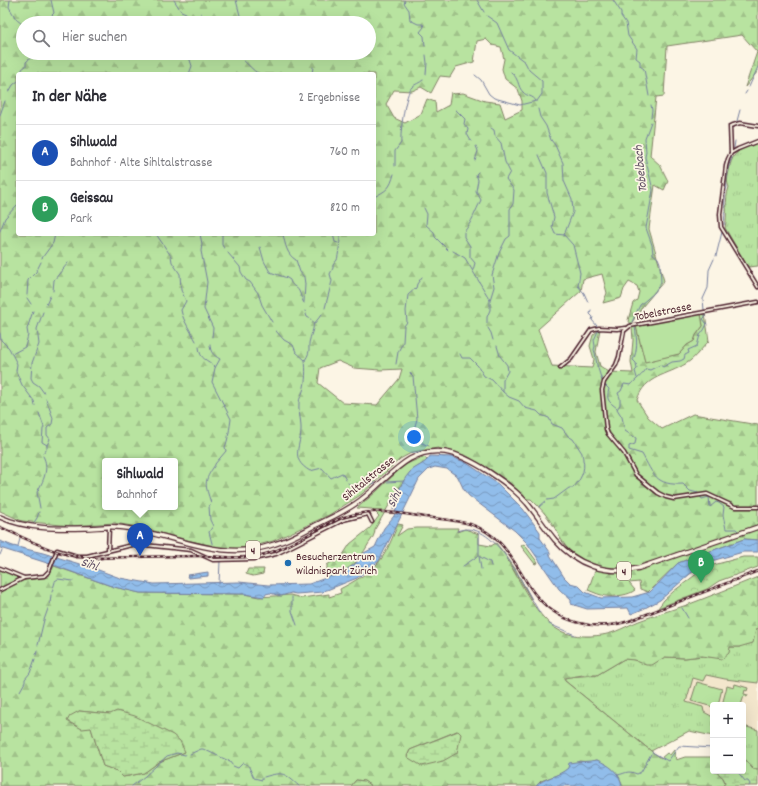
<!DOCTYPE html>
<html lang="de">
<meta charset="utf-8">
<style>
body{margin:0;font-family:Dekko,sans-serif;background:#f2f2f3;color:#2b2b33}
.controls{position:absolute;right:12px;bottom:12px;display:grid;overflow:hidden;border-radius:4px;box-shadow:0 4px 16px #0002}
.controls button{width:36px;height:36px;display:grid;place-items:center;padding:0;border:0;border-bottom:1px solid #e1e1e2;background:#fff;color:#2b2b33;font:20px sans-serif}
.you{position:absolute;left:414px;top:437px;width:14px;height:14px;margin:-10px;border:3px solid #fff;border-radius:50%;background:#1a73e8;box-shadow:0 0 0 6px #1a73e833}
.badge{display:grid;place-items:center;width:26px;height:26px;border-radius:50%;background:#1f6fb2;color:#fff;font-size:13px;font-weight:700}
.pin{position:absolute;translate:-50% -33px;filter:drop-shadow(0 1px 2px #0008)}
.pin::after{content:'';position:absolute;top:21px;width:14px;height:12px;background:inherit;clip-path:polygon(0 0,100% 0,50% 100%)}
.popup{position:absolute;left:102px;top:458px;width:76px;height:52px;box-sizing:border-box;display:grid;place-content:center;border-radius:4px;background:#fff;filter:drop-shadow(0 1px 3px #0005);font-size:13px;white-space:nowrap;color:#7c7c81}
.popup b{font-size:15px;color:#2b2b33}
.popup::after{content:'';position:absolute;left:50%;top:100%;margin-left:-8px;border:8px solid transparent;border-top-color:#fff}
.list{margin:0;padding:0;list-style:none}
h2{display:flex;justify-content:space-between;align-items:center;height:52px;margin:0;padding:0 16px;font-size:17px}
h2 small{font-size:13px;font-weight:400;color:#7c7c81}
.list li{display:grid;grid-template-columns:26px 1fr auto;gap:12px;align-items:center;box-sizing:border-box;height:56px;padding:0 16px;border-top:1px solid #e1e1e2}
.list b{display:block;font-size:15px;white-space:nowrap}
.list p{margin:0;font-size:13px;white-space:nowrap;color:#7c7c81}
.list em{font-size:13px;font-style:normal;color:#7c7c81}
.icon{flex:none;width:22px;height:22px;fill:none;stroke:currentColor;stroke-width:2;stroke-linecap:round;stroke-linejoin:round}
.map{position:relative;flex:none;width:758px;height:786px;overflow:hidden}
.search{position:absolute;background:#fff;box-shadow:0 4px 16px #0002;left:16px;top:16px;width:360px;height:44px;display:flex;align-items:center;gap:10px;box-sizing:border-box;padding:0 14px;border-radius:22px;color:#7c7c81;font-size:15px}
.panel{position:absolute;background:#fff;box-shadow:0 4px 16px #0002;left:16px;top:72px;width:360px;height:164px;border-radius:4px}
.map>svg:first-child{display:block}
.built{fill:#f3e6cc}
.grass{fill:url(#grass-tufts);stroke:#818166}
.forest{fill:url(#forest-firs);stroke:#818166;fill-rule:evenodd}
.wetland{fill:url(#wetland-marsh);stroke:#818166}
.park{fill:url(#park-crowns);stroke:#818166}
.garden{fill:#b8e3a0;stroke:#818166}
.water{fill:url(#water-waves);stroke:#757e9e}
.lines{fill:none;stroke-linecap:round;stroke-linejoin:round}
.stream{stroke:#757e9e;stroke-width:1}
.minor-casing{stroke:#4a1f2b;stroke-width:5}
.primary-casing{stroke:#4a1f2b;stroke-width:6}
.minor{stroke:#fcf5e5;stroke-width:2}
.primary{stroke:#fcf5e5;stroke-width:3.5}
.rail-casing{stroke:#4a1f2b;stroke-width:2.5}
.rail{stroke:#fcf5e5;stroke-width:1;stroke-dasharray:3;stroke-linecap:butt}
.poi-dot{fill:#1f6fb2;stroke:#fcf5e5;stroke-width:1.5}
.labels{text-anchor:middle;stroke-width:3.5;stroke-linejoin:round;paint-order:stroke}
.shield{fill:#fcf5e5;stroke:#7f5f63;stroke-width:1}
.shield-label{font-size:11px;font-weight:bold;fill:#4a1f2b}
.street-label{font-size:12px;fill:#4a1f2b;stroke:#fcf5e5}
.poi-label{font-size:12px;fill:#4a1f2b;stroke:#fcf5e5;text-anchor:start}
.water-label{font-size:13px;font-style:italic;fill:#5f4e64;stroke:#fcf5e5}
</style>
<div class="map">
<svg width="758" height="786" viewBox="0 0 758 786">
<defs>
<pattern id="grass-tufts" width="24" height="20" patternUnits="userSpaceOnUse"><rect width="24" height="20" fill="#b8e3a0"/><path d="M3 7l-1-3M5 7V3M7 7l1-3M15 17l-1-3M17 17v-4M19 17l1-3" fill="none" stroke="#a0c28a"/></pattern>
<pattern id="forest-firs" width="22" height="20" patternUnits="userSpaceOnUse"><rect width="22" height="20" fill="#b8e3a0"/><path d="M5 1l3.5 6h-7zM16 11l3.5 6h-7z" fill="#a0c28a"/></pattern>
<pattern id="wetland-marsh" width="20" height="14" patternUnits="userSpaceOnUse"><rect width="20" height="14" fill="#b8e3a0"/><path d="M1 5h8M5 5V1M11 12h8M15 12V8" fill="none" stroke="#a0c28a"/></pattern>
<pattern id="park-crowns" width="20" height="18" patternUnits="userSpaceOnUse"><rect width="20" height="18" fill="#b8e3a0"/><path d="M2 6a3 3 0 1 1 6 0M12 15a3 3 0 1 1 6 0" fill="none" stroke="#a0c28a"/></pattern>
<pattern id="water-waves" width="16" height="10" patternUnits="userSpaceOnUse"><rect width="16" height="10" fill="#91bdea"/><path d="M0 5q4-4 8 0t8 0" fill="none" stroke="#7899be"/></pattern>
</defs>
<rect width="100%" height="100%" fill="#fcf5e5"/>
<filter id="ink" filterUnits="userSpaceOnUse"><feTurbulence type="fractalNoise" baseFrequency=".025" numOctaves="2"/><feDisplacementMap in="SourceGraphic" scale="8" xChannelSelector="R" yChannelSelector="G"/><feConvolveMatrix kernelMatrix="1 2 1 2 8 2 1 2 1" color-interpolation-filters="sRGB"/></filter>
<g filter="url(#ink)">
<path class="built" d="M 705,675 L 725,679 L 758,683 L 758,730 L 743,726 L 743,705 L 713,705 L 713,717 L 686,702 L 693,678 Z"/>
<g class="grass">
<path d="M 758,143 L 758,266 L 748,267 L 725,228 C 728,214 724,201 729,187 C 726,182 728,176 729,171 C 732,151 740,149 758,143 Z"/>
<path d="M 758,627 L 758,683 L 725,679 L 706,675 L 703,681 L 693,678 L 686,702 L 703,707 L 704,712 L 713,717 L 713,736 L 689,731 L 651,751 L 564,680 L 566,677 L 597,675 L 624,659 L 631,659 L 649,665 L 665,657 L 685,658 L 703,656 L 710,657 L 730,647 L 740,647 Z"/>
<path d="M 743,726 L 758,730 L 758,769 L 753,769 L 743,758 Z"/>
</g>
<g class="forest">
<path d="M 0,0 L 758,0 L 758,71 L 745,87 L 757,52 L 742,35 L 667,46 L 664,96 L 656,97 L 650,156 L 660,165 L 668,181 L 664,190 L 655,185 L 649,229 L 664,281 L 642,307 L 631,324 L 628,320 L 633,303 L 637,300 L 639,292 L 637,286 L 629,282 L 624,289 L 621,298 L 603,303 L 607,293 L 602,274 L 583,279 L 581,291 L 538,329 L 552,366 L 592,368 L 594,359 L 590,346 L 593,335 L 600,329 L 596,352 L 600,366 L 609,372 L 633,373 L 631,362 L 633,340 L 632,327 L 636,326 L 645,361 L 679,354 L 687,345 L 694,341 L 696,335 L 703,326 L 701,314 L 705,313 L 709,341 C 702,348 695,358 687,363 C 667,376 645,375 637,400 L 648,417 L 662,429 L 693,414 L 758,425 L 758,540 L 744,539 L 678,563 L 648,592 L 640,589 L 639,582 L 629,583 L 635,590 C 631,593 628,594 623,595 C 608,598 602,596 588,590 L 597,565 C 588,562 579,559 572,553 C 563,545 559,535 553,525 C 547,515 539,507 531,499 L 526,499 L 509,482 L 488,468 L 467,456 L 438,448 L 413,452 L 400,459 L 362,494 L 329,515 L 273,541 L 251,547 L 231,549 L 210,546 L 138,527 L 114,523 L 71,526 L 22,521 L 0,511 ZM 23,23 L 369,23 L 369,53 L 23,53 ZM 486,39 L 492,45 L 501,47 L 504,59 L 502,69 L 505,79 L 518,89 L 522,101 L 522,110 L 505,118 L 500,103 L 485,101 L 463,93 L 453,94 L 451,92 L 449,105 L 436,112 L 435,102 L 427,99 L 421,114 L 405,123 L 394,118 L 386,104 L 394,90 L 412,91 L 421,87 L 431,93 L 440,76 L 450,77 L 456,67 L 474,62 L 477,41 ZM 18,74 L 374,74 L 374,234 L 18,234 ZM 338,361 L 354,368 L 380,370 L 402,369 L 399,379 L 377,405 L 343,403 L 318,383 L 320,368 ZM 105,461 L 175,461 L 175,507 L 105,507 Z"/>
<path d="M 423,457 L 426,458 L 427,461 L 411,471 L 401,485 L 375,529 C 375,535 372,539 369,543 C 356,566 350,569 327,578 L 327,565 L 333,561 L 334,562 L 341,558 L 350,544 L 370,528 L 379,516 L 372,509 L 357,508 L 376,492 L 404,465 Z"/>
<path d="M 398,524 L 403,525 L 397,536 L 407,529 L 417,528 L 458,528 L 457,532 L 465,529 L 479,534 L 479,544 L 491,546 L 496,543 L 507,557 L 507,559 C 520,581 534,613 555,628 C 568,637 587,637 602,635 C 616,633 626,626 639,621 C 655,615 671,610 687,605 C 711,596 735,586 758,577 L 758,627 L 756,629 L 753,643 L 739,647 L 730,647 L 729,653 L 722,659 L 702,656 L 685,658 L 665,657 L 652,665 L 646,665 L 634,660 L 624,659 L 597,675 L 583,675 L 564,678 L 565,681 L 651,751 L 661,758 L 667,753 L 670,755 L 674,750 L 676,760 L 685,757 L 713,757 L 713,771 C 718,772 724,777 725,783 L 723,786 L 622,786 C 621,773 608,767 597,760 L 590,762 L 579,761 L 562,773 L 541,781 L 536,786 L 371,786 L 364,781 L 356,780 L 351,786 L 0,786 L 0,569 L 24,580 L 48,577 L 54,566 L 114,587 L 140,593 L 244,594 L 259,597 L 290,595 L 302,598 L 329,594 L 329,597 L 341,593 L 340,589 C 353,582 368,574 378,563 C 387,553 393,536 398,524 ZM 79,711 L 110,714 L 185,752 L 159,762 L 144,773 L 123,777 L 117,771 L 103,766 L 91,728 ZM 457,731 L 407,756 L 410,750 Z"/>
<path d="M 524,544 L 538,563 L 535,564 L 521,546 Z"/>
</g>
<g class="wetland">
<path d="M 507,557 L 516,570 L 531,599 L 507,559 Z"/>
<path d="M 79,711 L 110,714 L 117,711 L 135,716 L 173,735 L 180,741 L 185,752 L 159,762 L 144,773 L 123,777 L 117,771 L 103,766 L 91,728 L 82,729 L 67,721 L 70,716 Z"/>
<path d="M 458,731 L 461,734 L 457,753 L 443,761 L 422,766 L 407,757 L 410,750 Z"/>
<path d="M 743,758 L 753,769 L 758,769 L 758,786 L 723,786 L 725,783 C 724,777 720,774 715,772 L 715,771 L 743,771 Z"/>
<path d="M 356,780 L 364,781 L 371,786 L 351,786 Z"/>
</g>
<g class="park">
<path d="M 743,557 L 758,557 L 758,567 L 719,581 L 707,589 L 658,608 L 664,600 L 674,591 L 706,567 Z"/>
<path d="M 248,569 L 264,569 L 263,574 L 253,576 L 246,574 Z"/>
</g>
<g class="garden">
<path d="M 701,314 L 703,326 L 696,335 L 694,341 L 687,345 L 679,354 L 645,362 L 636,326 Z"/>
<path d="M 697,682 L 722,689 L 718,705 L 713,705 L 713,707 L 691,701 Z"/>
<path d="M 735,684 L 748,688 L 747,691 L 745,690 L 744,694 L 748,695 L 747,697 L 744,696 L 741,705 L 722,705 L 727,686 L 734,688 Z"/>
</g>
<g class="water">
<path d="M 430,456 L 451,457 L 465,462 L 498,484 L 523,509 L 540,532 L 540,538 L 550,552 L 550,555 L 564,577 L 570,583 L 578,585 L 585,592 L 601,598 L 632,597 L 650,592 L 678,563 L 744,539 L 758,540 L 758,552 L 743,552 L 708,562 L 690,574 L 660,600 L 643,609 L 631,614 L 628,608 L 587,609 L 571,604 L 571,600 L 559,589 L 527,543 L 515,531 L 469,496 L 464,490 L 458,477 L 447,469 L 435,467 L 429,469 L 419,479 L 409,500 L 379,561 L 357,578 L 327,590 L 325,590 L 323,592 L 296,594 L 291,593 L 281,596 L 270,593 L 266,594 L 264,597 L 244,594 L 140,593 L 114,587 L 47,563 L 0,548 L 0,541 L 13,546 L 43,553 L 93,568 L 120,578 L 154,584 L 239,582 L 268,585 L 309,584 L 345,571 L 355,564 L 364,553 L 375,547 L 384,528 L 394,516 L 397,506 L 396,502 L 393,510 C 397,496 400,483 410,472 C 416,466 426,464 430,456 Z"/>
<path d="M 208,572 L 208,576 L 188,578 L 187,576 L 188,575 Z"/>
<path d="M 597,760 C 609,765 620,772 622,786 L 536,786 C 545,777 558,777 568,768 L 569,763 C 578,761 588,762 597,760 Z"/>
</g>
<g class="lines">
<g class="stream">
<path d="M 10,0 L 9,7 L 16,19 L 23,25"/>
<path d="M 51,0 L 54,13 L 51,16 L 52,23"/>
<path d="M 174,0 L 181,11 L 186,13 L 192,23"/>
<path d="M 236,0 L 242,23"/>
<path d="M 404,0 L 405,2 L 404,3 L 409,10 L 410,20 L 418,24 L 423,24 L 424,27 L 420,32 L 424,36 L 425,46"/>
<path d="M 477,0 L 484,12"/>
<path d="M 613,0 L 621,12 L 621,16 L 626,23 L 628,36 L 637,49 L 636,58 L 640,61 L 640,66 L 644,69 L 649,96"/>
<path d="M 201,13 L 201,23"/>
<path d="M 487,16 L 497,23 L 509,50 L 525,62 L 529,70 L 542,81 L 542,94 L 537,101"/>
<path d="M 242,53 L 242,59 C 248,64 252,70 259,74"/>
<path d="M 426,55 L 427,63 L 426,74"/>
<path d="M 511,72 C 513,74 516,77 517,80 C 519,84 519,88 523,92 C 527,97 533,95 536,101"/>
<path d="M 135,73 L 135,74"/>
<path d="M 22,74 L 22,69 L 26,66 L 26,62 L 36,53"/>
<path d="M 189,74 L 192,66 L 189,57 L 190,53"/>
<path d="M 312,74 L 313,67"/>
<path d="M 475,75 L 481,80 L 489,94 L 494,98 L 520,105 L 536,101"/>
<path d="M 749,87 L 758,67"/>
<path d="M 9,92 L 13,85 L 18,81"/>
<path d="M 745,94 L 747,91"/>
<path d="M 538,109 L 540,117 L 546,126 L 551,140 L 555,145 L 563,163 L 564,181 L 572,199 L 573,212 L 564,235 L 573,245 L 580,273 L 578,286 L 584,293 L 588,302"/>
<path d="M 456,110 L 465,119 L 464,124 L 468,129 L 467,134 L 471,141"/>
<path d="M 0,115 L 5,101"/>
<path d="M 651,117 L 652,110 L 651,105"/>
<path d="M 737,121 L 740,110"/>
<path d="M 734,148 L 735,141"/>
<path d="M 539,155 L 547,173 L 547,193 L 554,217 L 552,227 L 555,234 L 564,235"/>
<path d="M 475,161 L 478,151 L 476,146"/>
<path d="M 395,166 L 395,151 L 401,143 C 400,133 405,93 412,87 C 415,84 420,83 423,80"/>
<path d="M 374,197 C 387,190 390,189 394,174"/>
<path d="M 424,208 L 427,214 L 426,225 L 434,232 L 435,237 L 448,250"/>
<path d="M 724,225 C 726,212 723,199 727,186 L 726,184 L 729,165 L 732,157"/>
<path d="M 0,231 L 5,218 L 18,204"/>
<path d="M 156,234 L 171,256 L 172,262 L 180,274 L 181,290 L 186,301 L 181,310 C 183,321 191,331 196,341"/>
<path d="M 200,234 L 202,244 L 201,251 L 207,282 L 204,309 L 213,328 L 212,337"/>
<path d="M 222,234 L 222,245 L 224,248"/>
<path d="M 283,234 C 285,244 287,255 296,260 L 300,272 L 304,277 L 305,284 L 304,302"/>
<path d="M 333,234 L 335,242 L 338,243"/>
<path d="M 260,247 L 264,261 L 270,272 L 287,278 L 290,280 C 291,286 296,286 299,291 C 301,295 301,299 304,303"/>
<path d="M 453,251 L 465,258 L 490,300 L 490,310 L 487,317 L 487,323"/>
<path d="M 228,253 L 240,267 L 241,272 L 246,280 L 250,282 L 258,293 L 262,305 L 272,322"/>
<path d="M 716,256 L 722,232"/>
<path d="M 42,258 L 53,243 L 55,234"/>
<path d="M 473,270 L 475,263 L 470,257 L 470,246 L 464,237 L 464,232 C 472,222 475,212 481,200 L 476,191 L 478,180 L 476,174 L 478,172"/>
<path d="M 53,291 L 54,280 L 68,263"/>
<path d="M 27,295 L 28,280 L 36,272 L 41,262"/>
<path d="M 27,298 L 31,304"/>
<path d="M 490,300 L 494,287 L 492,275 L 499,253 L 506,239 L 510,236 L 510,209 L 513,204 L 514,190 L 506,179 L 510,172 L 505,162 L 501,143 L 495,136 L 494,130 L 491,128"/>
<path d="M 46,305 L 50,296"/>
<path d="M 325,308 L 332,281 L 330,274 L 333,268 L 333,265 C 334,263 336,262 337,260 C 338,258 341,236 340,234"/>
<path d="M 591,310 L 590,314 L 593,317 L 592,320 L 597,326"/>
<path d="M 704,310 L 703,299 L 708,288 L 709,270 L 714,259"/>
<path d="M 305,311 L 307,317 C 318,322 312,330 310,339 C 307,348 312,350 305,360 C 306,370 306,381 303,391 C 302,395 299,398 299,403 C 298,411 301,419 301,427 C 302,446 288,458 310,471 L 322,468 L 331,478 L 342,473 L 346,480"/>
<path d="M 43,312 L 37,329 L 39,344 L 32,363 L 31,378 L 33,382 L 39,386 L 44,393"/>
<path d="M 705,314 L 705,317 L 703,319 L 707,324 L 704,330 L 700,335 L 697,346 L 688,350 L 689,353 L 685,355 L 684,359 L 680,361 L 672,362 L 663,367 L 660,365 L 650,370 L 646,369 C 643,375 636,379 631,385 L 624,384 L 621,391 L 618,393 L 620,398 L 620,405 L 617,409 L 622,417 L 625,431 L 636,438 L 635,444 L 629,446 L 629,450 L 642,454 C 653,474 656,486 683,484 L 690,491 L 698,493 L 702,499 L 709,497 L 710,507 L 716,502 L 719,503 L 724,507 L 723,515 L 726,529 L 736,529 L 738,531"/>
<path d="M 632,322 L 640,305 L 654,293 L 661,282 L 660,263 L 658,258 L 653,254 L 652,245 L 646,228 L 653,190 L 645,157 L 646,152 L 645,138 L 651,122"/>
<path d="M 314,324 L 322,314"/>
<path d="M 635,327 C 637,339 638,350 633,360 L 636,363 L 637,369 L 635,371 L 637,378"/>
<path d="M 488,328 L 491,333 L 493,340"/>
<path d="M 276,331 L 284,340 L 293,345 L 296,352 L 305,360"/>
<path d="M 598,331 L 594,340 L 595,346 L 594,350 L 595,353 L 597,365 L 602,381"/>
<path d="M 0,333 L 1,340 L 9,348 L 17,364 L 16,371 L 22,385 L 34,401 L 35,406"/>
<path d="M 210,344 C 210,352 213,355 220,359 L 215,368 L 212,382 L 231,419 C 230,426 228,441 225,447 L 226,451 L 215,464 L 215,465 C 203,482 205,484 211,503 L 209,506 L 210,520 L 213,526 L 209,532 L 213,547"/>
<path d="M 497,346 L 500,356 L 507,365 L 508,371 L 503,380 L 503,392 L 509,397 L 519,401 L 525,408 L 537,411 L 541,415 L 549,418 L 552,424 L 562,428 L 568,436 L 573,439 L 582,453 C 582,455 583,457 583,460 C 586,470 580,481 573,488 L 569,488 L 554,499 L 547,500 L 539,507"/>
<path d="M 199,347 C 200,361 207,358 215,367"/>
<path d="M 12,354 L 25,347 L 28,335 L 27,329 L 33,311"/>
<path d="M 460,354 L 462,358 L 470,358 L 478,366 L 484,376 L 492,380 L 503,392"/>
<path d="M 396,364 L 398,352 L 403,342 L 404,326 L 407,322 L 406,311 L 408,295 L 416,288 L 417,284 L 422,277"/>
<path d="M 410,373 L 413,376 L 417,419 L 413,433 L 415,440 L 429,446"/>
<path d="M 605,385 L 609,389 C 606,400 608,401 617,408"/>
<path d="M 46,399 L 53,418 L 52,424 L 47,428 L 47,435 L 50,439 L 47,445"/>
<path d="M 39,413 L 44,427 L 43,429 L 42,442 L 47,445 L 47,448 L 43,453"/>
<path d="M 387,482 L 404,481"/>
<path d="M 348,483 L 351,485 L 376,483"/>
<path d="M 40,508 L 37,492 C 43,482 50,468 43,456"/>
<path d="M 33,524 L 37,518 L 39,512"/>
<path d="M 457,531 C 495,516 524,589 540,613"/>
<path d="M 479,532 L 479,556 L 481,569"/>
<path d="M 18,546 L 20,539"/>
<path d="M 0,555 L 2,550"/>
<path d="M 480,557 L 490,562 L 491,566"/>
<path d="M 463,566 L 478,556"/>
<path d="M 55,581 L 58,579 L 73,581"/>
<path d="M 219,584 L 220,561"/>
<path d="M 52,592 L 55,582"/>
<path d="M 292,599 L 292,597"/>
<path d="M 292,600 L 292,611 L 297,625"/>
<path d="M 50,602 L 50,604 L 51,595"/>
<path d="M 682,608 L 688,618"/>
<path d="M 549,624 L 575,635"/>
<path d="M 38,645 L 44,620 L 49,606"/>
<path d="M 36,655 L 37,651"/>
<path d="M 20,691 L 25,682 L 25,679 L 30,673 L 35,659"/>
<path d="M 652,752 L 668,761 L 679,746 L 713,748"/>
<path d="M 190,754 L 201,749 L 203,749 L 229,761 L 233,766 L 238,768 L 243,763 L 248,765 L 254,778 L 262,780 L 262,778"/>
<path d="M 737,771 L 745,781 L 748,781 L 750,784 L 749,786"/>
<path d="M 618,775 C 627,773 627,770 637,774 L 641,772 L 651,754"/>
<path d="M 264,777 C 284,771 284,773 299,786"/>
<path d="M 132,786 L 145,776 L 167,756 L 177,753 L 185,755"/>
</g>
<g class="minor-casing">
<g id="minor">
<path d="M 758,126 L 740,123 L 730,126 L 731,153 L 728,159 L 726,166 L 720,214 L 721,227 L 758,287"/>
<path d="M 731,153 L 738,149 L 758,141"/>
<path d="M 758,302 L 630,326 L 624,331 L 619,357 L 616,365 L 604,382 L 602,390 L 606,429 L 608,434 L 624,453 L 636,475 L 658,493 L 666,497 L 674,499 L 707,494 L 735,507 L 758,507"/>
<path d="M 560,368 L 571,359 L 591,330 L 599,328 L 617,329 L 626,328"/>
<path d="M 108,551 L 109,527"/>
<path d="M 0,568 L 24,578"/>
<path d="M 0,590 L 24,578 L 44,576 L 49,571 L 57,550 L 77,556 L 87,556 L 132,545 L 145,545 L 191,550 L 213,560 L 254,559 L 276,554 L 343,520 L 368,514 L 372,522"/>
</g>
</g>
<g class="primary-casing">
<path id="primary" d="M 0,517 C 27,529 55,529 85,528 C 95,528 106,526 117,527 C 171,532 220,564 275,544 C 289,540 301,533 314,526 C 328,519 342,513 355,504 C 385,485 405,446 445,452 C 470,456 510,484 527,503 C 537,515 545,528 555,540 C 576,565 607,576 639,568 L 758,527"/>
</g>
<use href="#minor" class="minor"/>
<use href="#primary" class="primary"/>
<g class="rail-casing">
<g id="rail">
<path d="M 0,527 C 34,542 64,560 102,558"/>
<path d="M 97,558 C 132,557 167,556 202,556 C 220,556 239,559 257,556 C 284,551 309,533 334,521 C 365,507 392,512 425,517 C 440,519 456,520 470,524 C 506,536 514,565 534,593 C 557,623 594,632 629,621 L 758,571"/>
</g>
</g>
<use href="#rail" class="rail"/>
</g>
</g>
<circle class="poi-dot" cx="288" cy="563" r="4"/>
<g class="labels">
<g class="shield">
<rect x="246" y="541" width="14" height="18" rx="3"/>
<rect x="617" y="562" width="14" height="18" rx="3"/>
</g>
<g class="shield-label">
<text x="253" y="554">4</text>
<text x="624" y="575">4</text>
</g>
<g class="street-label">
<text transform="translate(663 311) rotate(-11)" y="4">Tobelstrasse</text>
<text transform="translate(368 478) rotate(-39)" y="4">Sihltalstrasse</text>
</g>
<g class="poi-label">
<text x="296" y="560">Besucherzentrum<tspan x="296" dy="14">Wildnispark Zürich</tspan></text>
</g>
<g class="water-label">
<text transform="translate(639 169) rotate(-96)" y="5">Tobelbach</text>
<text transform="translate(393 498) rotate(-64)" y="5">Sihl</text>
<text transform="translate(90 563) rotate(18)" y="5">Sihl</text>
</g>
</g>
</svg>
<div class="controls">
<button>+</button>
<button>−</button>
</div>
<div class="you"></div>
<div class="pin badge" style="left:140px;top:556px;background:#1a4fb4">A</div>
<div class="popup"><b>Sihlwald</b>Bahnhof</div>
<div class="pin badge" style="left:701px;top:583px;background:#2e9e5b">B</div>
<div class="search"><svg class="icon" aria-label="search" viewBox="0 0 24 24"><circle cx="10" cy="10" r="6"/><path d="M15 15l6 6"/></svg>Hier suchen</div>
<section class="panel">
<h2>In der Nähe<small>2 Ergebnisse</small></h2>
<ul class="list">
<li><span class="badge" style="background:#1a4fb4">A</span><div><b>Sihlwald</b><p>Bahnhof · Alte Sihltalstrasse</p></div><em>760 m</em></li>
<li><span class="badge" style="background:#2e9e5b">B</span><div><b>Geissau</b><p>Park</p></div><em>820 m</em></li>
</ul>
</section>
</div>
